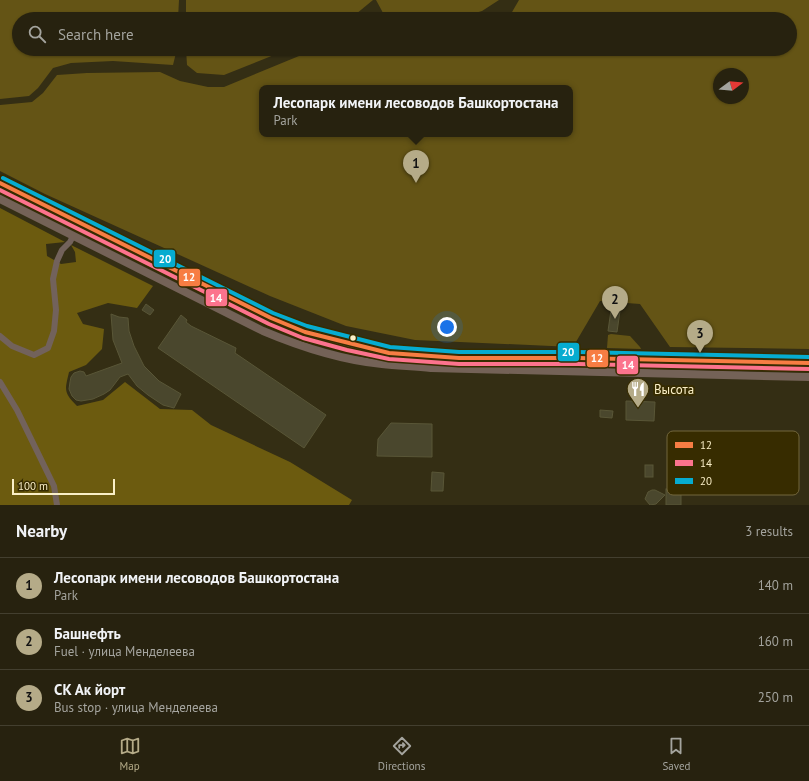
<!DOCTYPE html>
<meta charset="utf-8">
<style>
body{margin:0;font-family:"PT Sans",sans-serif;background:#2f2a18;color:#f1f3f6}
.compass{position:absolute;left:713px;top:68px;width:36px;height:36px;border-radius:50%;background:#27220f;box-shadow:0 1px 3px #0004;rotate:74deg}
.scale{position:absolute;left:12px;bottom:10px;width:103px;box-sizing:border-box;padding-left:4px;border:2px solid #faefc7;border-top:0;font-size:11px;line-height:14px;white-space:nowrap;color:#faefc7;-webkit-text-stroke:3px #372c00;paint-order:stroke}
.you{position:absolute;left:447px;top:327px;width:14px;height:14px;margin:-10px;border:3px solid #fff;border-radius:50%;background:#1a73e8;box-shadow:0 0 0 6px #1a73e833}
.badge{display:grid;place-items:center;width:26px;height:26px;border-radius:50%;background:#b5ab88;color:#111;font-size:13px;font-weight:700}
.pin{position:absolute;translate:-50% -33px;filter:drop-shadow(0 1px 2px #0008)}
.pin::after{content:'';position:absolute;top:21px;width:14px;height:12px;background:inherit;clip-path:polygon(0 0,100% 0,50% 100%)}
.popup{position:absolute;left:259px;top:85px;width:314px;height:52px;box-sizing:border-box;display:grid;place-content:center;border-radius:8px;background:#27220f;filter:drop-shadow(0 1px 3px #0005);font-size:13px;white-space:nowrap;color:#a4a49e}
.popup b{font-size:15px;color:#f1f3f6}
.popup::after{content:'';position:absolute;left:50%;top:100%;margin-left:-8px;border:8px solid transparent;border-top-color:#27220f}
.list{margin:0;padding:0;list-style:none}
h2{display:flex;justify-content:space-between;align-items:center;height:52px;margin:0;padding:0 16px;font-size:17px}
h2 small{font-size:13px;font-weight:400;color:#a4a49e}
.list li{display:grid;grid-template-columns:26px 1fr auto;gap:12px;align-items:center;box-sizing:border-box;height:56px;padding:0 16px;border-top:1px solid #433f2f}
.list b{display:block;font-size:15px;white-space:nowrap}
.list p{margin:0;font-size:13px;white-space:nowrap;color:#a4a49e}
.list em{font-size:13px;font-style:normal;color:#a4a49e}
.icon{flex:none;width:22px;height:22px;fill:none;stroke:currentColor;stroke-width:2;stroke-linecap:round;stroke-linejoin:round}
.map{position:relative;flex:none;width:809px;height:505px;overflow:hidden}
.search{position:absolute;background:#27220f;box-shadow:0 1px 3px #0004;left:12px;right:12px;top:12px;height:44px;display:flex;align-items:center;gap:10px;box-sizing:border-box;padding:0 14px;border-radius:22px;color:#a4a49e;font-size:15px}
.sheet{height:220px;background:#27220f}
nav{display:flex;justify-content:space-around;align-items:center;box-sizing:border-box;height:56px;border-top:1px solid #433f2f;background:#27220f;font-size:11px;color:#a4a49e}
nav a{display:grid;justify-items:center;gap:2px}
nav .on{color:#b5ab88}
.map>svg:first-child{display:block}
.green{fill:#645415;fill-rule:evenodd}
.forest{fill:#6c5b0f}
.building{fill:#4a472d;stroke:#595637}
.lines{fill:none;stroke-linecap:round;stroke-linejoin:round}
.street{stroke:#72625b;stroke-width:6}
.secondary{stroke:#746257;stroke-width:8}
.bus-1-casing{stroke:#372c00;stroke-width:7}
.bus-2-casing{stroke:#372c00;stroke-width:7}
.bus-3-casing{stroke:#372c00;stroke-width:7}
.bus-1{stroke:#f77d43;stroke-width:4}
.bus-2{stroke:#fc738d;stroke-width:4}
.bus-3{stroke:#06acd0;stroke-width:4}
.bus-dot{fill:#faefc7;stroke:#372c00;stroke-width:1.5}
.labels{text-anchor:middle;stroke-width:4;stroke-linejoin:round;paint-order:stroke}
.poi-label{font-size:13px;fill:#faefc7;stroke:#372c00;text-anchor:start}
.key{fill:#372c00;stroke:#72663c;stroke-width:1}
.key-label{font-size:11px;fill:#faefc7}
.line-badge{stroke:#372c00;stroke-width:1.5}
.badge-label{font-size:11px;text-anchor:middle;font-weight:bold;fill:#fff}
</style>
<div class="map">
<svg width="809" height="505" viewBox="0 0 809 505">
<rect width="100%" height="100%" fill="#342e14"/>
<g class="green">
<path d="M 0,0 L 179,0 L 178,19 L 19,19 L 19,49 L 177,49 L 173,65 L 113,61 L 71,63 L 53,68 L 38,88 L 29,96 L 0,99 Z"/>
<path d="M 186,0 L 373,0 L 350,19 L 186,19 Z"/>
<path d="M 376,0 L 499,0 L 482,11 L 459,18 L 434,14 L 422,19 L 385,19 L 382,11 Z"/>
<path d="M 519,0 L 809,0 L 809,349 L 670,347 L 640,304 L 600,301 L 573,347 L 415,340 L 346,326 L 270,296 L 45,194 L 0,171 L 0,105 L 32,102 L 43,93 L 57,75 L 87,73 L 160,72 L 180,81 L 208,87 L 224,87 L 316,49 L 474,49 L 476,50 L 495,49 L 790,49 L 790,19 L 508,19 ZM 719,74 L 743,74 L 743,98 L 719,98 ZM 262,88 L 570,88 L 570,134 L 262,134 Z"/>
<path d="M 186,49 L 289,49 L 224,75 L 197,73 L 187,65 Z"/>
<path d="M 611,334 L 630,336 L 640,347 L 641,349 L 607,348 L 608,335 Z"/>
</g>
<path class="forest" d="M 0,208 L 65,242 L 46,244 L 47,256 L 61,264 L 76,262 L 75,252 L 71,245 L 153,286 L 137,308 L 108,303 L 77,313 L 83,324 L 104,329 L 102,349 L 86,365 L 69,372 C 65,390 63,392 77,406 L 103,400 L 125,382 L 160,409 L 192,410 L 211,425 L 290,462 L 352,500 L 349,505 L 0,505 Z"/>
<g class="building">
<path d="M 612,303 L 621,304 L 617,332 L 608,331 Z"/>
<path d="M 146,304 L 154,310 L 150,315 L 142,310 Z"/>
<path d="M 111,314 L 119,317 L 128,318 L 129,331 L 134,346 L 144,366 L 159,381 L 181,394 L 174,408 L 163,405 L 148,395 L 137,386 L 128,374 L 120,377 L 110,390 L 104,394 L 93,399 L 81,401 L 76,400 L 72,396 L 69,389 L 70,382 L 71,377 L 74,373 L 80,371 L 84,372 L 86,376 L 122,363 L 113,340 Z"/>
<path d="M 181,315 L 187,320 L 186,322 L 191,326 L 236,348 L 235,353 L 326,415 L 304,448 L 158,348 Z"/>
<path d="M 626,401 L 655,402 L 654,421 L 626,420 Z"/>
<path d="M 600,410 L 613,411 L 612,418 L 600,417 Z"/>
<path d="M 391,423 L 432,424 L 432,457 L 377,456 L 378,439 Z"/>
<rect x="645" y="465" width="8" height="12"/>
<path d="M 432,472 L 444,473 L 443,491 L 431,491 Z"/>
<rect x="666" y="489" width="15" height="16"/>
<path d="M 652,490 L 655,490 L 665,495 L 656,504 L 650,505 L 645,499 L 648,492 Z"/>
</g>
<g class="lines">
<g class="street">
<path d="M 0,336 L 12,346 L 34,355 L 48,348 L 54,331 L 56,310 L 53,279 L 57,261 L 62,250 L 70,242 L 73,236"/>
<path d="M 0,382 L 17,410 L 54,486 L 57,505"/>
</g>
<g class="secondary">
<path d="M 0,183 L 271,318 L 305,332 L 349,344 L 389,353 L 459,358 L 578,358 L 809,363"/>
<path d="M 0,199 L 263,331 C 301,347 341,360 382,364 C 398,366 415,366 431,368 L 809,377"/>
</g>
<g class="bus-1-casing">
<path id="bus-1" d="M 0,183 L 271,318 L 305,332 L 389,353 L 459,358 L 578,358 L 809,363"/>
</g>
<g class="bus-2-casing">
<path id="bus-2" d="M 0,190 L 269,324 L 303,338 L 347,350 L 389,359 L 459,364 L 578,364 L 809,369"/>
</g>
<g class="bus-3-casing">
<path id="bus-3" d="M 3,178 L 273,313 L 307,326 L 390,347 L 459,352 L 578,352 L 809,357"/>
</g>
<use href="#bus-1" class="bus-1"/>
<use href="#bus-2" class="bus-2"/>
<use href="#bus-3" class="bus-3"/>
</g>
<defs>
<g id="restaurant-pin" transform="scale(1.15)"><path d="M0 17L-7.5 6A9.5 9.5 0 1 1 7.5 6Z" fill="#b5ab88" stroke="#372c00"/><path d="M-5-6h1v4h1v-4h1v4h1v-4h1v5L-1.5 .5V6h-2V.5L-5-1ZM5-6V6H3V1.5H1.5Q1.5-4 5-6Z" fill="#fff"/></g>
</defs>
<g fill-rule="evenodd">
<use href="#restaurant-pin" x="638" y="389"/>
</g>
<circle class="bus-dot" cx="353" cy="338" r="3.5"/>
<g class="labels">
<g class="poi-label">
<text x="654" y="394">Высота</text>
</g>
</g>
<rect x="667" y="431" width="132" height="64" rx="6" class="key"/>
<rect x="675" y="442" width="18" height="6" fill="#f77d43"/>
<rect x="675" y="460" width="18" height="6" fill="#fc738d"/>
<rect x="675" y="478" width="18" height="6" fill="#06acd0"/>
<g class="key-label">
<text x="700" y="449">12</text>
<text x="700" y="467">14</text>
<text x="700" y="485">20</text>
</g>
<g class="line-badge">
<rect x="153" y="249" width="23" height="19" rx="4" fill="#06acd0"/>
<rect x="178" y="268" width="23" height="19" rx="4" fill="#f77d43"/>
<rect x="205" y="288" width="23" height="19" rx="4" fill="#fc738d"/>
<rect x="557" y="342" width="23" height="20" rx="4" fill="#06acd0"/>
<rect x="586" y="349" width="23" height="19" rx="4" fill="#f77d43"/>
<rect x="616" y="355" width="23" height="20" rx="4" fill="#fc738d"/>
</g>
<g class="badge-label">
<text x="165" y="263">20</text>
<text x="189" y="281">12</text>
<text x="216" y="302">14</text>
<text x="568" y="356">20</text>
<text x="597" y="362">12</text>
<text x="628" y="369">14</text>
</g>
</svg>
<svg class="compass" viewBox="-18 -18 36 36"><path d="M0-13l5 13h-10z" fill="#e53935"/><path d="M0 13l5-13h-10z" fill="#a4a49e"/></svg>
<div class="scale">100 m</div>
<div class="you"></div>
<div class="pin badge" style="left:416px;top:183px">1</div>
<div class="popup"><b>Лесопарк имени лесоводов Башкортостана</b>Park</div>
<div class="pin badge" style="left:615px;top:319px">2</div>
<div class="pin badge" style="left:700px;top:353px">3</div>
<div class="search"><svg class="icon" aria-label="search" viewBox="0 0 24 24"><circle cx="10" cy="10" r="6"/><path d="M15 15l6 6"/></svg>Search here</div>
</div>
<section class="sheet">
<h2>Nearby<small>3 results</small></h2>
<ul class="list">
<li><span class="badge">1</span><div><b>Лесопарк имени лесоводов Башкортостана</b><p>Park</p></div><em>140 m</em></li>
<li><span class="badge">2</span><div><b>Башнефть</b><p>Fuel · улица Менделеева</p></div><em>160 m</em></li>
<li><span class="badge">3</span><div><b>СК Ак йорт</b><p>Bus stop · улица Менделеева</p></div><em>250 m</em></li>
</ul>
</section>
<nav>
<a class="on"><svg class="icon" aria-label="map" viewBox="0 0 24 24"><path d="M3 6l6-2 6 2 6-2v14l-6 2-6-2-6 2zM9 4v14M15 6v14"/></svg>Map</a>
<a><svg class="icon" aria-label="directions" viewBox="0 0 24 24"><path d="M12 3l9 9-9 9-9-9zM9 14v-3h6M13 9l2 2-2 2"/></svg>Directions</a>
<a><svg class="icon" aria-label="saved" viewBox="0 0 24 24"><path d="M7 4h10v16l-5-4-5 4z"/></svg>Saved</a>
</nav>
